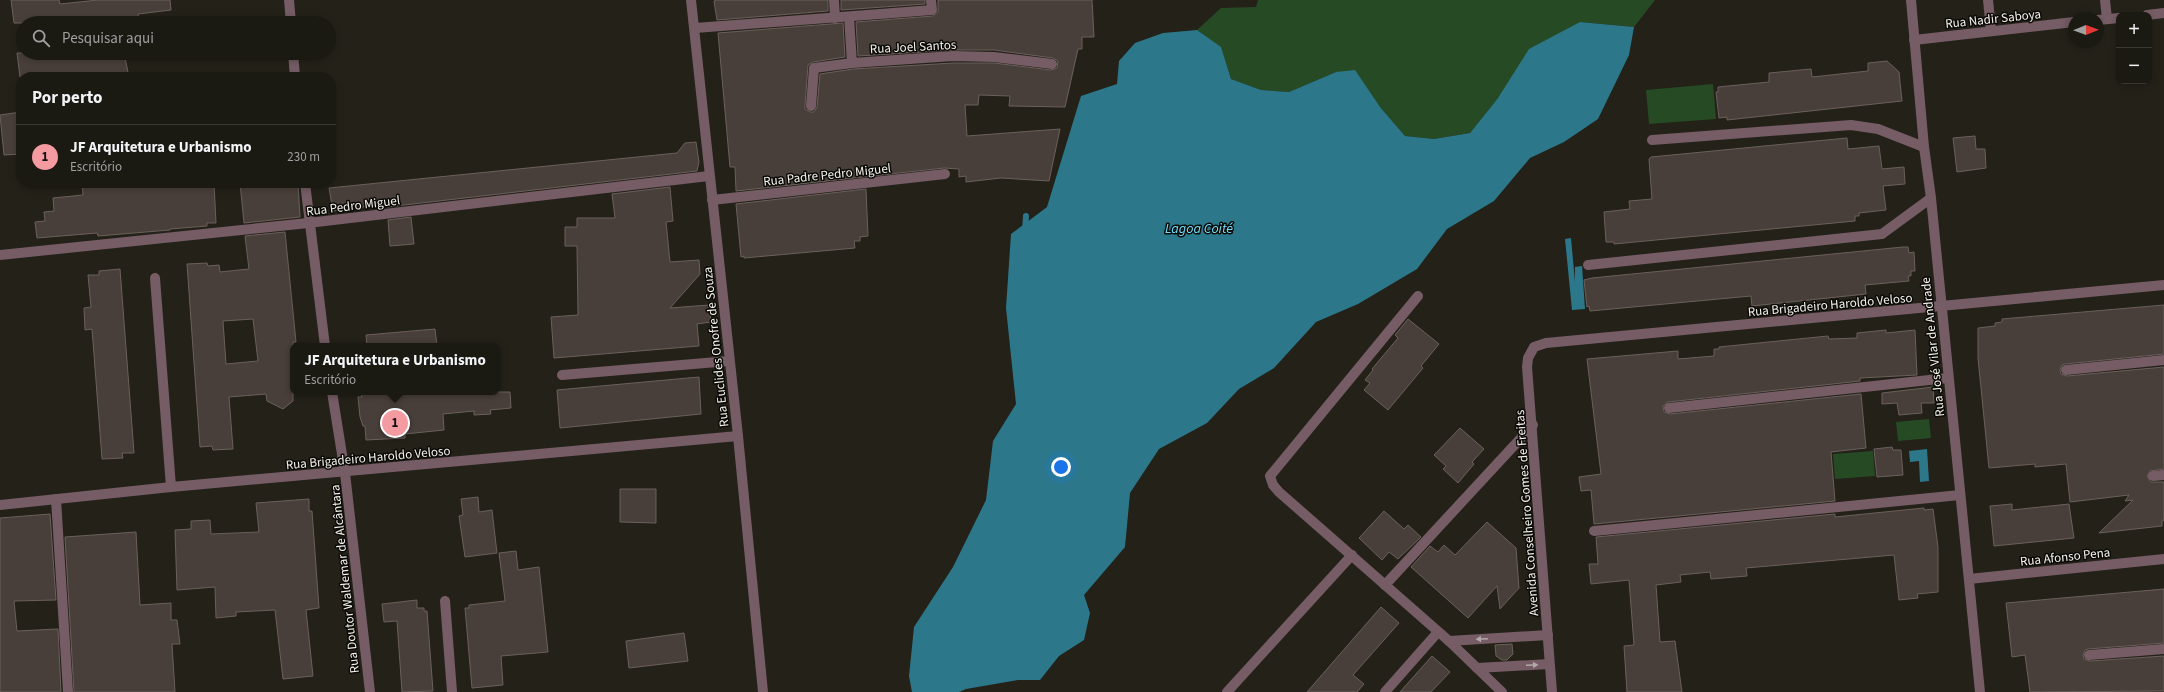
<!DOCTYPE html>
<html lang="pt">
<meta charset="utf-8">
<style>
body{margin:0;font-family:"Source Sans 3",sans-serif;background:#272620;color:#f1f3f6}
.controls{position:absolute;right:12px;top:12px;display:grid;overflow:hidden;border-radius:8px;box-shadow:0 2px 6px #0003}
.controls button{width:36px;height:36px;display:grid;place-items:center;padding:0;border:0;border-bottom:1px solid #383832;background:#1a1912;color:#f1f3f6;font:20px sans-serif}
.compass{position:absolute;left:2068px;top:12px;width:36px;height:36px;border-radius:50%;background:#1a1912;box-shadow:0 2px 6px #0003;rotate:89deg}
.you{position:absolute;left:1061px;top:467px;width:14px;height:14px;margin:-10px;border:3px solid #fff;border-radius:50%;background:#1a73e8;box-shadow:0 0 0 6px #1a73e833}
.badge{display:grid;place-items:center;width:26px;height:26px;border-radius:50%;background:#f49aa1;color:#111;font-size:13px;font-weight:700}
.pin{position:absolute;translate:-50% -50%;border:2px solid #fff;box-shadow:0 1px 4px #0006}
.popup{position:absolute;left:290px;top:343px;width:210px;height:52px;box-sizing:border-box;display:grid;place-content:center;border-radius:8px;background:#1a1912;filter:drop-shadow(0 1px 3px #0005);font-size:13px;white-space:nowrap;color:#9fa09f}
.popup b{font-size:15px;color:#f1f3f6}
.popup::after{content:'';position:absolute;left:50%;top:100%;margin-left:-8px;border:8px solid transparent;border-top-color:#1a1912}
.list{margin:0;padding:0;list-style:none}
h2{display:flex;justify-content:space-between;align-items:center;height:52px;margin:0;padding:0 16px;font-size:17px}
h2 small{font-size:13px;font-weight:400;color:#9fa09f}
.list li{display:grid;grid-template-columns:26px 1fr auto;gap:12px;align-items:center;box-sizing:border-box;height:64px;padding:0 16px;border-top:1px solid #383832}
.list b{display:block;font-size:15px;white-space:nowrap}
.list p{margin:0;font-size:13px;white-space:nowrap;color:#9fa09f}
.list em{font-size:13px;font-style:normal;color:#9fa09f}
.icon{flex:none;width:22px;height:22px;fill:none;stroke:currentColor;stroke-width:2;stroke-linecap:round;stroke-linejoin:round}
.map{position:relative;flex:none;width:2164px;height:692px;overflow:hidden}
.search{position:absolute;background:#1a1912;box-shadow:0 2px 6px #0003;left:16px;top:16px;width:320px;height:44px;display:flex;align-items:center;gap:10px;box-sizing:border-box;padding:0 14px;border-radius:22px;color:#9fa09f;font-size:15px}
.panel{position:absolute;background:#1a1912;box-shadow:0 2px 6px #0003;left:16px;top:72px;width:320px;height:116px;border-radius:16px}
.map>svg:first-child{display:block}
.green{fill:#264b24}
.water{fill:#2c788a}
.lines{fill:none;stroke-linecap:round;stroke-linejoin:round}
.stream{stroke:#2c788a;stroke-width:6}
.building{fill:#493f3a;stroke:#6b605b;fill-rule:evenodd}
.minor{stroke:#755c65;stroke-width:10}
.oneway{fill:#b5a8a9}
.labels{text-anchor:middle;stroke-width:3;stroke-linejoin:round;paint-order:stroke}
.street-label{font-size:13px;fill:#f5f3ed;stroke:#0b0a07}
.water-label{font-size:14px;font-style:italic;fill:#72dffc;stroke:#0b0a07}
</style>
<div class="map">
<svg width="2164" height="692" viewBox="0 0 2164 692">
<rect width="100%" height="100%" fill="#232118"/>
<g class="green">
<path d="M 1258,0 L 1655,0 L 1634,27 L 1580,22 L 1498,98 L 1470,133 L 1434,139 L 1405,136 L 1380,107 L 1336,72 L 1289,92 L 1261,90 L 1231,79 L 1221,48 L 1197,30 L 1221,8 L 1256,7 Z"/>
<path d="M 1713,84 L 1716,119 L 1649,124 L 1646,90 Z"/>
<path d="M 1929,419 L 1931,438 L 1898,441 L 1896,422 Z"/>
<path d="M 1873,451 L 1875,476 L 1835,479 L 1833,454 Z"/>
</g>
<g class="water">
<path d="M 1580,22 L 1634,27 L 1629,55 L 1598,119 L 1564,142 L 1530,158 L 1494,201 L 1447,229 L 1417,269 L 1358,304 L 1316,322 L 1274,368 L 1239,389 L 1207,423 L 1159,449 L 1130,493 L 1125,547 L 1084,595 L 1090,613 L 1084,640 L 1059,656 L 1040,680 L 1018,680 L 966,689 L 959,692 L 912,692 L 909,676 L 914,627 L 953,567 L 986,500 L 993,441 L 1016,404 L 1006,308 L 1011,234 L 1047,207 L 1081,96 L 1117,84 L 1119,61 L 1135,43 L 1163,33 L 1197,30 L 1221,47 L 1231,79 L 1261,90 L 1289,92 L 1336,72 L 1355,70 L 1380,107 L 1405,136 L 1434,139 L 1470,133 L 1498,98 L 1529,49 Z"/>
<path d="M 1571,238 L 1575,282 L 1575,267 L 1582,266 L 1585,309 L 1572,310 L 1565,239 Z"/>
<path d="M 1927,449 L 1929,481 L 1920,482 L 1919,461 L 1910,462 L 1909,451 Z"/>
</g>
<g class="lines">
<path class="stream" d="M 1025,230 L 1026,216"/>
</g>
<g class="building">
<path d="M 11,0 L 59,0 L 60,4 L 98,0 L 170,0 L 171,10 L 138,14 L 139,23 L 14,23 Z"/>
<path d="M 717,0 L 828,0 L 828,11 L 717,20 L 714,1 Z"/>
<path d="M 841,0 L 925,0 L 925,4 L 841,10 Z"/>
<path d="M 938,0 L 1092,0 L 1094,37 L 1082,37 L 1082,49 L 1078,49 L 1065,107 L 1009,106 L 1010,96 L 979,95 L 978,105 L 965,105 L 967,136 L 1060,129 L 1049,181 L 1001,178 L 966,182 L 966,176 L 959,177 L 959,169 L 944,168 L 736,191 L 735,167 L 730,167 L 718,33 L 843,23 L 845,57 L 813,62 L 808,65 L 805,105 L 805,109 L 810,112 L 814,112 L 817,107 L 820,74 L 853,69 L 953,63 L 994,63 L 1051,70 L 1057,68 L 1058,61 L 1053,58 L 994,50 L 953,50 L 858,56 L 856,22 L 933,16 L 938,12 Z"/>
<path d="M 17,53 L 124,53 L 129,77 L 20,77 Z"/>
<path d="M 1887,61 L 1899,72 L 1902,101 L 1727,120 L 1727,117 L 1719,118 L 1716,92 L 1718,92 L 1718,87 L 1769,82 L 1769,73 L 1811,69 L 1812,77 L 1868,71 L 1868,63 Z"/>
<path d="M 21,112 L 21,154 L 4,155 L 0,115 Z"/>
<path d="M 1975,136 L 1976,149 L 1985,149 L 1986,168 L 1957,172 L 1953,138 Z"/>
<path d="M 1847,138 L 1848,149 L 1879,146 L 1882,169 L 1904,167 L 1905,184 L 1883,186 L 1886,210 L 1859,213 L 1859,216 L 1855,216 L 1855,221 L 1614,244 L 1614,242 L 1606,242 L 1604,212 L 1630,209 L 1629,201 L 1652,199 L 1649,159 L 1651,157 Z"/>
<path d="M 696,142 L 699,162 L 697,171 L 387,207 L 386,204 L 333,211 L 329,188 L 677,153 L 685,143 Z"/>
<path d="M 82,183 L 214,183 L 216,223 L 207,223 L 207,226 L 170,229 L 170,230 L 98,236 L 97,233 L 37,238 L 35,222 L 45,221 L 44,212 L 54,211 L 53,198 L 83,195 Z"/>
<path d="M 240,183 L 298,183 L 300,217 L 244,223 Z"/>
<path d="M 670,187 L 673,221 L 666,222 L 670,262 L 699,260 L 700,274 L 670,308 L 709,305 L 711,322 L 697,324 L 699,346 L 554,358 L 551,317 L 578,315 L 577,246 L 565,246 L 565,227 L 577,227 L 577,218 L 615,218 L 612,194 Z"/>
<path d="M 866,189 L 868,236 L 860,237 L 860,241 L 854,241 L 855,248 L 744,258 L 744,256 L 741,257 L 736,204 Z"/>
<path d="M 411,217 L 414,244 L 390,246 L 388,220 Z"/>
<path d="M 285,232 L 296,342 L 293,342 L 293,401 L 283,409 L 267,401 L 266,394 L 229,397 L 233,449 L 213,450 L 212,446 L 200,447 L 187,264 L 207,263 L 208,266 L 219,265 L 220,272 L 249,269 L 245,236 ZM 253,319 L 258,361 L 226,364 L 223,321 Z"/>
<path d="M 1903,247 L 1908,247 L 1909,253 L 1914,252 L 1915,271 L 1911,271 L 1911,276 L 1908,276 L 1909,281 L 1865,285 L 1866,294 L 1752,306 L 1751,296 L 1590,311 L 1589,306 L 1587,307 L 1584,280 L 1592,278 Z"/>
<path d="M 120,269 L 134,453 L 122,453 L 123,458 L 102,459 L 92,329 L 85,330 L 84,308 L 91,307 L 88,275 L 99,275 L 99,271 Z"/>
<path d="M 2164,305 L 2164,354 L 2065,364 L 2062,365 L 2060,370 L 2061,374 L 2067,376 L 2164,367 L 2164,469 L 2150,471 L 2147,476 L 2151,482 L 2164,482 L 2164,520 L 2162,521 L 2162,526 L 2099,533 L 2133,500 L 2125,501 L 2129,495 L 2070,502 L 2066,464 L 2035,467 L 2035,464 L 1989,468 L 1978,358 L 1978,328 L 1995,326 L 1995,323 L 2002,322 L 2002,319 Z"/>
<path d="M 1408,319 L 1439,344 L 1421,366 L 1423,368 L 1388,410 L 1364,390 L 1370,383 L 1365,380 L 1373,370 L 1372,369 L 1398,338 L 1395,335 Z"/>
<path d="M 435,329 L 437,346 L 367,346 L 366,335 Z"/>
<path d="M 1886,330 L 1886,333 L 1915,330 L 1917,375 L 1860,378 L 1860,381 L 1668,402 L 1663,406 L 1664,412 L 1670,414 L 1861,394 L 1866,448 L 1831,452 L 1835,501 L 1594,524 L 1591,490 L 1581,491 L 1579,477 L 1601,474 L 1587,359 L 1678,351 L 1678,359 L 1714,356 L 1714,349 L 1719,349 L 1719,347 L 1828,336 L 1829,339 L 1857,338 L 1857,333 Z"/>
<path d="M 699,377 L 701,414 L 560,428 L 557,390 Z"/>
<path d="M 1933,387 L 1934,403 L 1921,403 L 1922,413 L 1899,415 L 1897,403 L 1882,404 L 1882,393 Z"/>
<path d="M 361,392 L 510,392 L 511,408 L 490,410 L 491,414 L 474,415 L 474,411 L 443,414 L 444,430 L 405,434 L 405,438 L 366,440 L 365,426 L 363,426 L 360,417 L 358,397 L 362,397 Z"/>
<path d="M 1460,428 L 1484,449 L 1472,462 L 1474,464 L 1458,483 L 1443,469 L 1446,466 L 1434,455 Z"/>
<path d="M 1892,447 L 1893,450 L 1901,450 L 1903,475 L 1877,477 L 1874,449 Z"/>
<path d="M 620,489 L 656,489 L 656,523 L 620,522 Z"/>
<path d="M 478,497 L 479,512 L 492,510 L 497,553 L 465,557 L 459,516 L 463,515 L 461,499 Z"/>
<path d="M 309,499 L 309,511 L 312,511 L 319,608 L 306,610 L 313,676 L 283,679 L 275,610 L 236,612 L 236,616 L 216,618 L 215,587 L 177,590 L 175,530 L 191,529 L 191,521 L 210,520 L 211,534 L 259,532 L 256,503 Z"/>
<path d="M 2012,504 L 2012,510 L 2069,504 L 2074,538 L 1994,546 L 1990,506 Z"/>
<path d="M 1924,508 L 1924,510 L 1933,509 L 1938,547 L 1938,592 L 1917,594 L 1918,598 L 1899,600 L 1894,555 L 1746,568 L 1747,576 L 1711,579 L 1710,572 L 1680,575 L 1681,582 L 1656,585 L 1660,642 L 1675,641 L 1682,692 L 1627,692 L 1624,646 L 1634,645 L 1629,580 L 1591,584 L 1589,564 L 1598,564 L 1596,537 L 1835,514 L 1835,517 Z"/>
<path d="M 1384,511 L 1404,529 L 1408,525 L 1421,537 L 1398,559 L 1389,552 L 1382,560 L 1359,538 Z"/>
<path d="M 50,514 L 56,600 L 14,601 L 17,631 L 58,629 L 61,692 L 0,692 L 0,518 Z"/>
<path d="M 1487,522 L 1516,548 L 1519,588 L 1500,609 L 1497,586 L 1468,618 L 1411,567 L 1430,546 L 1438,552 L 1444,545 L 1455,555 Z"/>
<path d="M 136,532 L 140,605 L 171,603 L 171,620 L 177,620 L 180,644 L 172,644 L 175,692 L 74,692 L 65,537 Z"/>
<path d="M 516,551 L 518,570 L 539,567 L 548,652 L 501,656 L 503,685 L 472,688 L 465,608 L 469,608 L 469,605 L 505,601 L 499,553 Z"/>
<path d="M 2164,589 L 2164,643 L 2088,649 L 2085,650 L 2083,655 L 2084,659 L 2090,661 L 2164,656 L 2164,691 L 2030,692 L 2025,655 L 2012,657 L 2006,603 Z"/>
<path d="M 417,600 L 417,608 L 424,608 L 424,611 L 427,611 L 433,691 L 402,692 L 397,621 L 384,622 L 382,604 Z"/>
<path d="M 1381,607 L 1399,623 L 1353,675 L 1364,684 L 1357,692 L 1307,692 Z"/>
<path d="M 684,633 L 688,661 L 629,668 L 626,641 Z"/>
<path d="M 1512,644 L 1513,654 L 1507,660 L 1502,660 L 1496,656 L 1495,645 Z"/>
<path d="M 1432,656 L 1450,672 L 1431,692 L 1400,692 Z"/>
</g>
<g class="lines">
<g class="minor">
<path d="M 289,0 L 291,23"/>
<path d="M 691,0 L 738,436 L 763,692"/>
<path d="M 834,0 L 835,18"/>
<path d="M 1911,0 L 1924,147 L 1931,198 L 1980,692"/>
<path d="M 1988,0 L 1991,30"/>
<path d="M 2105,0 L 2107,19"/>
<path d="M 2147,15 L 2164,13"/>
<path d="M 849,17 L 852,63"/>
<path d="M 2098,20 L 2119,18"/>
<path d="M 695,28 L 932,10 L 931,0"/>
<path d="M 1914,40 L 2074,22"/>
<path d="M 293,53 L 295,77"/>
<path d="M 811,106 L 814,68 L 852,63 L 953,56 L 994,57 L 1052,64"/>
<path d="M 1652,140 L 1851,125 L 1878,129 L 1924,147"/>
<path d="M 305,183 L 325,346"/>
<path d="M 712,200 L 945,174"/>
<path d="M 0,255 L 308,223 L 709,176"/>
<path d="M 1588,265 L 1882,234 L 1931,198"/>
<path d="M 155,278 L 171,487"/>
<path d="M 1418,296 L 1270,476 L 1273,485 L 1279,492 L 1449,641 L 1502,692"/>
<path d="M 2066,370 L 2164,360"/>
<path d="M 562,375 L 729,361"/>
<path d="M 332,392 L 345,473 L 370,692"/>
<path d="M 1669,408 L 1948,378"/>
<path d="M 2153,476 L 2164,475"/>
<path d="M 56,499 L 68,692"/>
<path d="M 0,505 L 171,487 L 738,436"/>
<path d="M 1594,531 L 1960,495"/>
<path d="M 1969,579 L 2164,559"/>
<path d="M 1385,585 L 1533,425"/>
<path d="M 445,601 L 452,692"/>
<path d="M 1449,641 L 1548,635"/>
<path d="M 2089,655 L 2164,649"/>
<path d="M 1477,668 L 1549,664"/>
<path d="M 1227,692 L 1352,555"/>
<path d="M 1385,692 L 1438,632"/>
<path d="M 1552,692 L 1527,367 L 1528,358 L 1534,347 L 1546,343 L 2164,285"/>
</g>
</g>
<defs><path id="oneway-solid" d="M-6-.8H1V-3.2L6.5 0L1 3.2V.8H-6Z"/></defs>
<g class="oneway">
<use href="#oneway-solid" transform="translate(1482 639) rotate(177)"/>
<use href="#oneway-solid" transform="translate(1532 665) rotate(-3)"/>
</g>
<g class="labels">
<g class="street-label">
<text transform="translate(1993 18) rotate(-6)" y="5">Rua Nadir Saboya</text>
<text transform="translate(913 46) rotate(-3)" y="5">Rua Joel Santos</text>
<text transform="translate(827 174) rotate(-6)" y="5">Rua Padre Pedro Miguel</text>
<text transform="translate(353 205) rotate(-7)" y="5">Rua Pedro Miguel</text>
<text transform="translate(1830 304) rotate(-5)" y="5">Rua Brigadeiro Haroldo Veloso</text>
<text transform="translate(715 347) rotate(-96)" y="5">Rua Euclides Onofre de Souza</text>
<text transform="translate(1932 347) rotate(-96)" y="5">Rua José Vilar de Andrade</text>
<text transform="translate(368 457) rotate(-5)" y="5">Rua Brigadeiro Haroldo Veloso</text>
<text transform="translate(1526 513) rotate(-94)" y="5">Avenida Conselheiro Gomes de Freitas</text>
<text transform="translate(2065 556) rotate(-6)" y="5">Rua Afonso Pena</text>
<text transform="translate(344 579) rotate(-96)" y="5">Rua Doutor Waldemar de Alcântara</text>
</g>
<g class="water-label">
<text x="1199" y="233">Lagoa Coité</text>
</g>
</g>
</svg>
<div class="controls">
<button>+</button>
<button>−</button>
</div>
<svg class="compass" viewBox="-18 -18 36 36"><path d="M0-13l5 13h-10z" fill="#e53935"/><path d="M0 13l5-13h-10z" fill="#9fa09f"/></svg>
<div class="you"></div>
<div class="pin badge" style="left:395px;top:423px">1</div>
<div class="popup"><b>JF Arquitetura e Urbanismo</b>Escritório</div>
<div class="search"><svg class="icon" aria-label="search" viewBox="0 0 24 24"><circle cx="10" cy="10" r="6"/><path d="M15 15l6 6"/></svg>Pesquisar aqui</div>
<section class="panel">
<h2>Por perto<small></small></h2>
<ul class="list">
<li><span class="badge">1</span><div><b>JF Arquitetura e Urbanismo</b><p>Escritório</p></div><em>230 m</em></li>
</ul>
</section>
</div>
